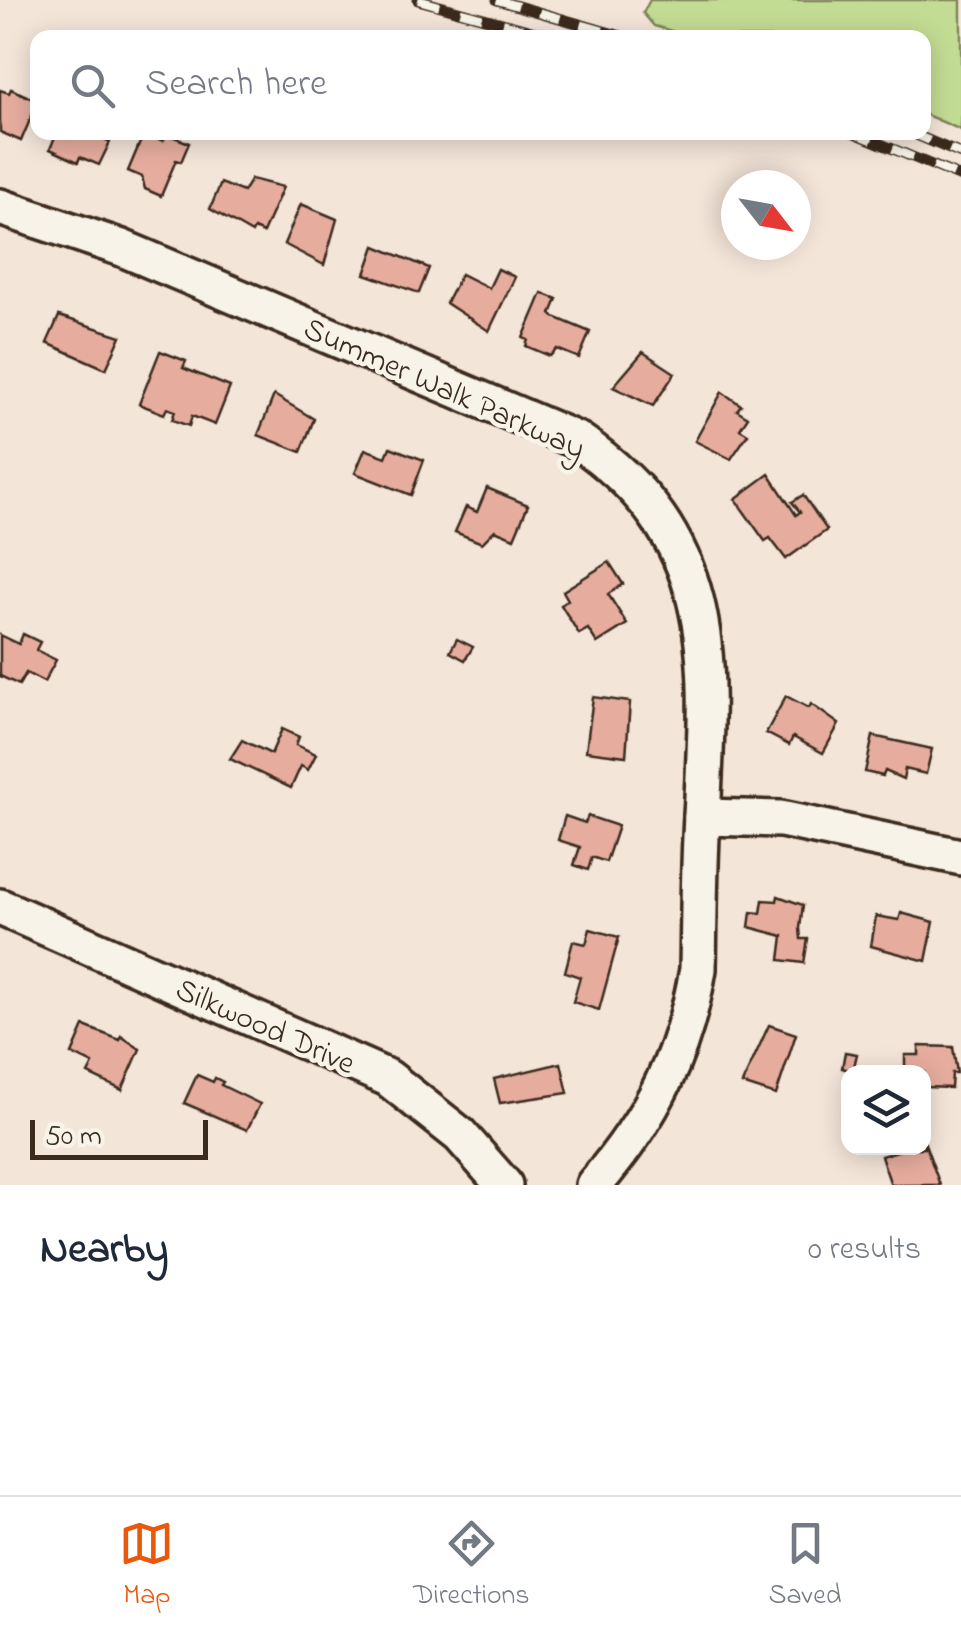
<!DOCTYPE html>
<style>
body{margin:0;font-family:"Indie Flower",sans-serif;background:#f2f2f3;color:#1f2937}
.controls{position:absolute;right:30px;bottom:30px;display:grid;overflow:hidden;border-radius:20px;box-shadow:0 5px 25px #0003}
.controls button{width:90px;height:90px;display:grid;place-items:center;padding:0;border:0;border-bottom:2px solid #e0e1e3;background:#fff;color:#1f2937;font:50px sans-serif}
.compass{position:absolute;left:721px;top:170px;width:90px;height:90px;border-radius:50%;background:#fff;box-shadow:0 5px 25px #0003;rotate:121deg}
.scale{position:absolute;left:30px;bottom:25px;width:178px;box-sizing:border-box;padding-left:10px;border:5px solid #3b2a1e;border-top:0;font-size:28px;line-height:35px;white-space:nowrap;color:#3b2a1e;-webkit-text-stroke:8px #f7f3e8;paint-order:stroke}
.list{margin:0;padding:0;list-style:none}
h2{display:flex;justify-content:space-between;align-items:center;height:130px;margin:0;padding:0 40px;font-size:42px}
h2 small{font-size:32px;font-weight:400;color:#747a83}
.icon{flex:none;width:55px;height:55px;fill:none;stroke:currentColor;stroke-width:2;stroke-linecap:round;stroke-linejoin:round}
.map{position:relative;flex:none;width:961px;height:1185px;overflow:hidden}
.search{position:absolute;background:#fff;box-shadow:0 5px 25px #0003;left:30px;right:30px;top:30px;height:110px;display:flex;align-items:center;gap:25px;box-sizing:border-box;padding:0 35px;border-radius:20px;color:#747a83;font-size:38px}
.sheet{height:310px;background:#fff}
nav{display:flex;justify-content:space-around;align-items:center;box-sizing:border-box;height:140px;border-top:2px solid #e0e1e3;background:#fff;font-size:28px;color:#747a83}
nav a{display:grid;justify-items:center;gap:5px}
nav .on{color:#ea580c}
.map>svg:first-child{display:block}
.green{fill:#c3dc93;stroke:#7f8358;stroke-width:2.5}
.building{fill:#e6ad9f;stroke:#3b2a1e;stroke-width:2.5}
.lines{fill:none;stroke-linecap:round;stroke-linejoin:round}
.minor-casing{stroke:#3b2a1e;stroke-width:42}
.minor{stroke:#f7f3e8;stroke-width:35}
.rail-casing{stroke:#3b2a1e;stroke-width:11}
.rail{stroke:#f7f3e8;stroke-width:8;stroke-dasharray:22;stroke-linecap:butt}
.labels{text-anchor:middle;stroke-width:9;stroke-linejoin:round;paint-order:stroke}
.street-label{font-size:32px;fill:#3b2a1e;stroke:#f7f3e8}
</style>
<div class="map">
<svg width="961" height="1185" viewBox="0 0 961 1185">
<rect width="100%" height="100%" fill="#f4e5d9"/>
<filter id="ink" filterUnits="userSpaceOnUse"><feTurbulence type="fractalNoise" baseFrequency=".01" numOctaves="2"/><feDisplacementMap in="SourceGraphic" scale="20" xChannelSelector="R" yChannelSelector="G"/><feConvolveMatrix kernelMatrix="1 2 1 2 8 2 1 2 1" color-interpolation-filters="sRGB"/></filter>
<g filter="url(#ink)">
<path class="green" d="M 650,0 L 961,0 L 961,130 L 924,114 L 924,38 L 692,37 L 654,26 L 643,13 Z"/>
<g class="building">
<path d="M 11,89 L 38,101 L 21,141 L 0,132 L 0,90 L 9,93 Z"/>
<path d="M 57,132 L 90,132 L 110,142 L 99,165 L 80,157 L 78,162 L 50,149 Z"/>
<path d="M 144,133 L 163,141 L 167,134 L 189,143 L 181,162 L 176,160 L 161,196 L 145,189 L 142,177 L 128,171 Z"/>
<path d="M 251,179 L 283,187 L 263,233 L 254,229 L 252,233 L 210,209 L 221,183 L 243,192 Z"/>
<path d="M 301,204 L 337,219 L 324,265 L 284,244 Z"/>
<path d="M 375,246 L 429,268 L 419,293 L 365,274 Z"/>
<path d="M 498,269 L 515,277 L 489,331 L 446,303 L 461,274 L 489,288 Z"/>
<path d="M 542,293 L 557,299 L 551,314 L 554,317 L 590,332 L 579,358 L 557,349 L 550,356 L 526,346 L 528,340 L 523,338 Z"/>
<path d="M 59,316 L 121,336 L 106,369 L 47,343 Z"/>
<path d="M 160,351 L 186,361 L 183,368 L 230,387 L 215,425 L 192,416 L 189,426 L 172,420 L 175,411 L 167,408 L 164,414 L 139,404 Z"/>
<path d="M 643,352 L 675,373 L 653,406 L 613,387 Z"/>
<path d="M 722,392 L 741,405 L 737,410 L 748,417 L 740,429 L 748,434 L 731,459 L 695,441 Z"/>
<path d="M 274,395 L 314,419 L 301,452 L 258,435 Z"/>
<path d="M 390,447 L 424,460 L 411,495 L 355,473 L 365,449 L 386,457 Z"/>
<path d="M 769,474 L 796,515 L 800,512 L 792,502 L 803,495 L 827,530 L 786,559 L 770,538 L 765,541 L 735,499 Z"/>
<path d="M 487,488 L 528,505 L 514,538 L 495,530 L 482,543 L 455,532 L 466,507 L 477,512 Z"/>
<path d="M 609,562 L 623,584 L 608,594 L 627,624 L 597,643 L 588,629 L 579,634 L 561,605 L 568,600 L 563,591 Z"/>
<path d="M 23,634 L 40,642 L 36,650 L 56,660 L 44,682 L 26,673 L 19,685 L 0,676 L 0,635 L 19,644 Z"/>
<path d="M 457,639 L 473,647 L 465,660 L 450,652 Z"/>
<path d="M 786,696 L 809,708 L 811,704 L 839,724 L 823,753 L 793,737 L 789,745 L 766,733 Z"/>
<path d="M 593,697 L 630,702 L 626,756 L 586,751 Z"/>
<path d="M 282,729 L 299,737 L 296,745 L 316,754 L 308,770 L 301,766 L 291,788 L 230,759 L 242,740 L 271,754 Z"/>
<path d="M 873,736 L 932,749 L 926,774 L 905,769 L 903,779 L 885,771 L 883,776 L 865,772 Z"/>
<path d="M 565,816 L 585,823 L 588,816 L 618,826 L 606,862 L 592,857 L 588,870 L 574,865 L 580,847 L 558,840 Z"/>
<path d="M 778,896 L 803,905 L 800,928 L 801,939 L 808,939 L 804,963 L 780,960 L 783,936 L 749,927 L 751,912 L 761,913 L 763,900 L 777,901 Z"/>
<path d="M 901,913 L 934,922 L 926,961 L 871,946 L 876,916 L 899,920 Z"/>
<path d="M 590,929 L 619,937 L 599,1010 L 573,1002 L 580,977 L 565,972 L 573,941 L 586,944 Z"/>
<path d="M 769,1025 L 796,1034 L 776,1095 L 742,1084 Z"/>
<path d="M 84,1026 L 120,1040 L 121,1036 L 140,1049 L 122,1090 L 88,1074 L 93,1064 L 72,1054 Z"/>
<path d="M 919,1046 L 953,1047 L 957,1073 L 952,1073 L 951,1088 L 924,1087 L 924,1072 L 893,1072 L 905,1071 L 905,1055 L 919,1055 Z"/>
<path d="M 845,1052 L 857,1054 L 853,1071 L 842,1068 Z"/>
<path d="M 561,1063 L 568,1093 L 500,1103 L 494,1079 Z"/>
<path d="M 197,1075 L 213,1082 L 215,1078 L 223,1082 L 221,1085 L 260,1104 L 247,1130 L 184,1103 Z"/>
<path d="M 924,1141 L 940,1185 L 891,1185 L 881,1156 L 907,1148 L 924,1148 Z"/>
</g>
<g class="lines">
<g class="minor-casing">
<g id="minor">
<path d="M 0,207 L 122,248 L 579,441 C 722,540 710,661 702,816 C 699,867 699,918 698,969 C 684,1055 651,1119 594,1185"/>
<path d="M 702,817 L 781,819 L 961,857"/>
<path d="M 0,907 L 388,1078 L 460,1135 L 504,1185"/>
</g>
</g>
<use href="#minor" class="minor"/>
<g class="rail-casing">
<g id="rail">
<path d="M 418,0 L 557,38"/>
<path d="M 497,0 L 628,38"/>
<path d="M 852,132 L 961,177"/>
<path d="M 909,132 L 961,154"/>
</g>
</g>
<use href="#rail" class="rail"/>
</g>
</g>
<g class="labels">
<g class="street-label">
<text transform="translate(445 387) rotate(24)" y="11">Summer Walk Parkway</text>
<text transform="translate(266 1025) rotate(24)" y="11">Silkwood Drive</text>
</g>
</g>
</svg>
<div class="controls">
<button><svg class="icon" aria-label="layers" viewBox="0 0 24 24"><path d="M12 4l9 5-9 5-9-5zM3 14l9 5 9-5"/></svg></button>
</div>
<svg class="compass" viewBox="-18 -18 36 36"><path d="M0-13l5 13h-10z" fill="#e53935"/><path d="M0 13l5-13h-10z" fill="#747a83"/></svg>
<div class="scale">50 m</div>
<div class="search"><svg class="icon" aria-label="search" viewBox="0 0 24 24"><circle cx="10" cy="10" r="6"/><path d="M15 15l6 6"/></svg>Search here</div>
</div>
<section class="sheet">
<h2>Nearby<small>0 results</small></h2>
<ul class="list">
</ul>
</section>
<nav>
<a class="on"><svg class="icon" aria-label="map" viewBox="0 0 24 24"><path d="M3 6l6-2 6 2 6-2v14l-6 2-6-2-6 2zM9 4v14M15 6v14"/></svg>Map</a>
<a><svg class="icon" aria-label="directions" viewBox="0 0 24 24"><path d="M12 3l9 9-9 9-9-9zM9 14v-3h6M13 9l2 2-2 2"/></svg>Directions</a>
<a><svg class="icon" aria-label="saved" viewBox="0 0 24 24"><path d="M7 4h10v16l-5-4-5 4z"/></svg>Saved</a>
</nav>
